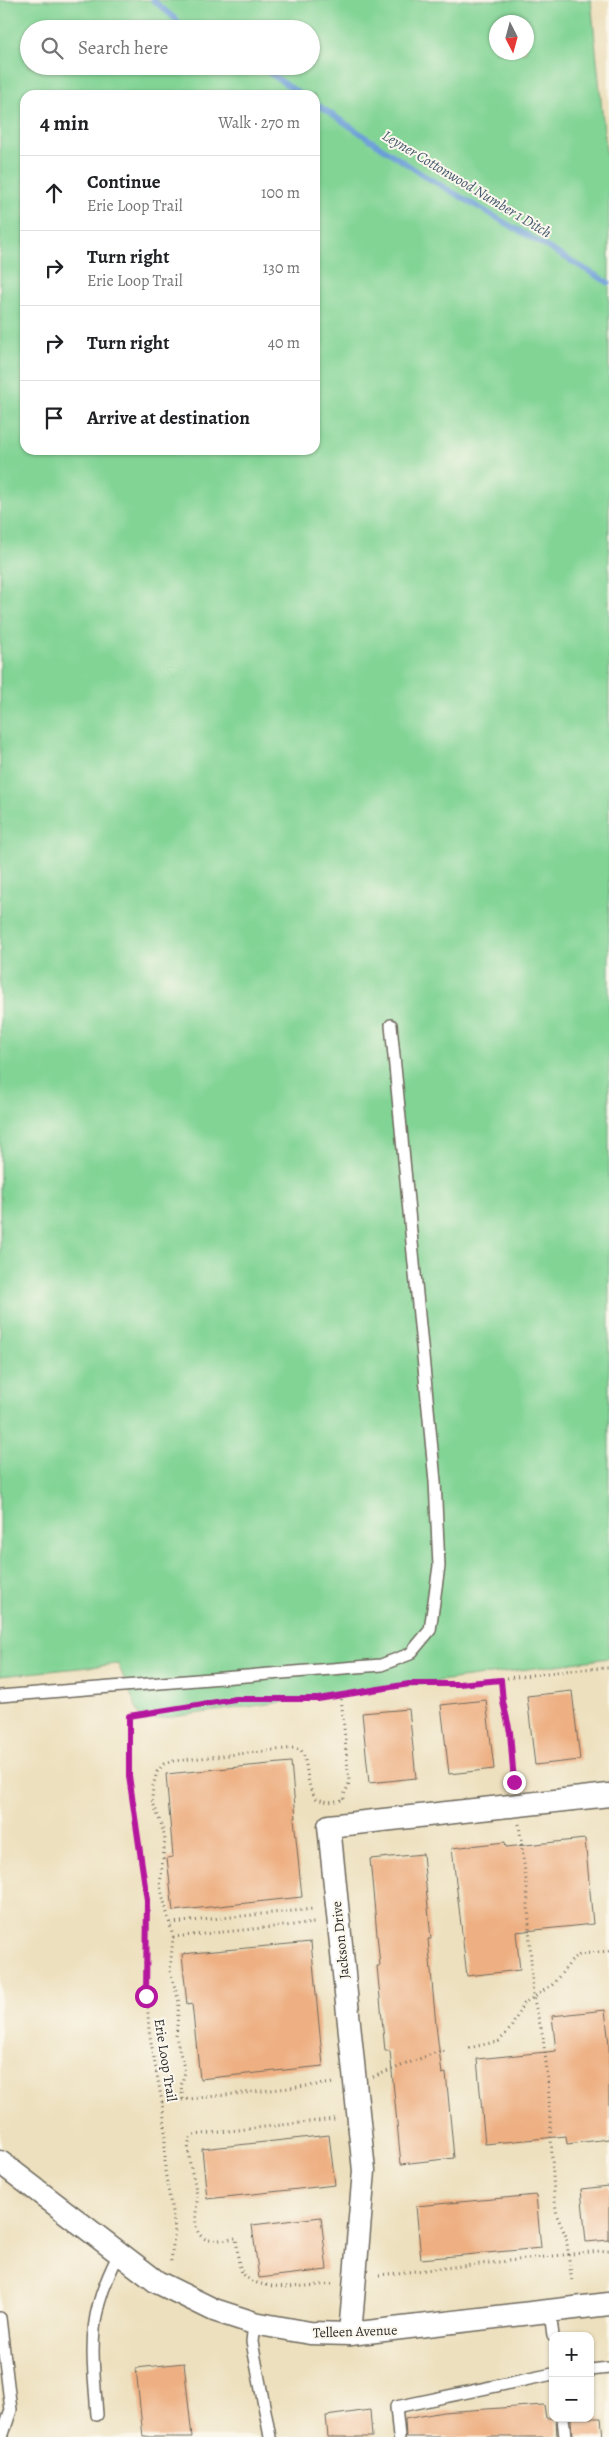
<!DOCTYPE html>
<meta charset="utf-8">
<style>
body{margin:0;font-family:Alegreya,serif;background:#f6f6f6;color:#202124}
.controls{position:absolute;right:15px;bottom:15px;display:grid;overflow:hidden;border-radius:10px;box-shadow:0 1px 4px #0004}
.controls button{width:45px;height:45px;display:grid;place-items:center;padding:0;border:0;border-bottom:1px solid #e0e0e0;background:#fff;color:#202124;font:25px sans-serif}
.compass{position:absolute;left:489px;top:15px;width:45px;height:45px;border-radius:50%;background:#fff;box-shadow:0 1px 4px #0004;rotate:174deg}
.stop{position:absolute;width:15px;height:15px;margin:-11px;border:4px solid #b5179e;border-radius:50%;background:#fff}
.stop.end{background:#b5179e;border-color:#fff;box-shadow:0 1px 5px #0008}
.list{margin:0;padding:0;list-style:none}
h2{display:flex;justify-content:space-between;align-items:center;height:65px;margin:0;padding:0 20px;font-size:21px}
h2 small{font-size:16px;font-weight:400;color:#757577}
.list li{display:grid;grid-template-columns:32px 1fr auto;gap:15px;align-items:center;box-sizing:border-box;height:75px;padding:0 20px;border-top:1px solid #e0e0e0}
.list b{display:block;font-size:19px;white-space:nowrap}
.list p{margin:0;font-size:16px;white-space:nowrap;color:#757577}
.list em{font-size:16px;font-style:normal;color:#757577}
.icon{flex:none;width:28px;height:28px;fill:none;stroke:currentColor;stroke-width:2;stroke-linecap:round;stroke-linejoin:round}
.map{position:relative;flex:none;width:609px;height:2437px;overflow:hidden}
.search{position:absolute;background:#fff;box-shadow:0 1px 4px #0004;left:20px;top:20px;width:300px;height:55px;display:flex;align-items:center;gap:12px;box-sizing:border-box;padding:0 18px;border-radius:28px;color:#757577;font-size:19px}
.panel{position:absolute;background:#fff;box-shadow:0 1px 4px #0004;left:20px;top:90px;width:300px;height:365px;border-radius:15px}
.map>svg:first-child{display:block}
.green{fill:#82d495;stroke:#568060;fill-rule:evenodd}
.lines{fill:none;stroke-linecap:round;stroke-linejoin:round}
.stream{stroke:#6b9ed7;stroke-width:5.5}
.building{fill:#eeb083}
.service-casing{stroke:#6f6a5e;stroke-width:14}
.minor-casing{stroke:#6f6a5e;stroke-width:25}
.path{stroke:#6f6a5e;stroke-width:3;stroke-dasharray:1 4;stroke-linecap:butt}
.service{stroke:#fff;stroke-width:11}
.minor{stroke:#fff;stroke-width:22}
.route{stroke:#b5179e;stroke-width:6}
.labels{text-anchor:middle;stroke-width:4;stroke-linejoin:round;paint-order:stroke}
.street-label{font-size:14px;fill:#2b2b2b;stroke:#fbf7ec}
.water-label{font-size:15px;font-style:italic;fill:#455970;stroke:#fbf7ec}
</style>
<div class="map">
<svg width="609" height="2437" viewBox="0 0 609 2437">
<rect width="100%" height="100%" fill="#fbf7ec"/>
<filter id="ink" filterUnits="userSpaceOnUse"><feTurbulence type="fractalNoise" baseFrequency=".02" numOctaves="2"/><feDisplacementMap in="SourceGraphic" scale="10" xChannelSelector="R" yChannelSelector="G"/><feConvolveMatrix kernelMatrix="1 2 1 2 8 2 1 2 1" color-interpolation-filters="sRGB"/></filter>
<filter id="wash" filterUnits="userSpaceOnUse"><feTurbulence type="fractalNoise" baseFrequency=".0096" numOctaves="4" result="noise"/><feDisplacementMap in="SourceGraphic" scale="20" xChannelSelector="R" yChannelSelector="G"/><feGaussianBlur stdDeviation="1.12" result="paint"/><feColorMatrix in="noise" values="0 0 0 0 0 0 0 0 0 0 0 0 0 0 0 0 0 1.4 0 .05"/><feComposite in="paint" operator="in"/></filter>
<g filter="url(#wash)">
<rect width="100%" height="100%" fill="#ede0be"/>
<path class="green" d="M 0,0 L 591,0 L 609,181 L 609,1658 L 142,1721 L 118,1664 L 0,1676 ZM 496,22 L 526,22 L 526,52 L 496,52 ZM 29,29 L 311,29 L 311,66 L 29,66 ZM 25,95 L 315,95 L 315,450 L 25,450 Z"/>
<g class="lines">
<g class="stream">
<path d="M 153,0 L 187,29"/>
<path d="M 259,66 L 302,95"/>
<path d="M 315,103 L 423,175 L 609,283"/>
</g>
</g>
<g id="blocks">
<g class="building">
<path d="M 572,1691 L 580,1760 L 535,1765 L 527,1696 Z"/>
<path d="M 486,1700 L 494,1769 L 449,1774 L 441,1705 Z"/>
<path d="M 409,1709 L 416,1778 L 369,1783 L 362,1713 Z"/>
<path d="M 291,1762 L 296,1818 L 294,1818 L 302,1897 L 173,1911 L 167,1858 L 173,1857 L 166,1774 Z"/>
<path d="M 585,1839 L 593,1924 L 516,1932 L 520,1970 L 467,1976 L 452,1848 L 505,1842 L 506,1847 Z"/>
<path d="M 423,1854 L 431,1939 L 428,1939 L 436,2025 L 442,2074 L 446,2073 L 454,2158 L 401,2164 L 390,2051 L 385,2051 L 377,1966 L 380,1966 L 370,1859 Z"/>
<path d="M 311,1942 L 323,2066 L 200,2079 L 192,2004 L 187,2005 L 182,1954 Z"/>
<path d="M 605,2010 L 609,2044 L 609,2139 L 567,2144 L 566,2136 L 485,2144 L 477,2059 L 556,2051 L 552,2016 Z"/>
<path d="M 329,2135 L 335,2185 L 207,2199 L 202,2149 Z"/>
<path d="M 609,2186 L 609,2240 L 586,2242 L 581,2189 Z"/>
<path d="M 536,2195 L 541,2248 L 421,2259 L 416,2206 Z"/>
<path d="M 321,2217 L 327,2270 L 259,2278 L 252,2225 Z"/>
<path d="M 184,2363 L 192,2437 L 143,2437 L 136,2368 Z"/>
<path d="M 544,2405 L 546,2418 L 556,2418 L 557,2437 L 406,2437 L 405,2419 L 443,2412 Z"/>
<path d="M 370,2410 L 372,2437 L 328,2437 L 326,2416 Z"/>
<path d="M 571,2418 L 601,2418 L 603,2437 L 572,2437 Z"/>
</g>
</g>
</g>
<g filter="url(#ink)">
<use href="#blocks" fill-opacity="0" stroke="#6f6a5e" stroke-width="1"/>
<g class="lines">
<g class="service-casing">
<g id="service">
<path d="M 0,1696 L 381,1665 L 410,1654 L 430,1630 L 439,1566 L 435,1481 L 391,1025"/>
<path d="M 550,2311 L 553,2336"/>
<path d="M 0,2318 L 11,2410 L 2,2437"/>
<path d="M 254,2323 L 252,2342 L 270,2437"/>
<path d="M 590,2370 L 609,2368"/>
<path d="M 97,2415 C 92,2346 86,2317 119,2254"/>
<path d="M 563,2418 L 565,2437"/>
<path d="M 399,2437 L 396,2407 L 553,2374"/>
</g>
</g>
<g class="minor-casing">
<g id="minor">
<path d="M 0,2162 L 157,2282 L 214,2310 L 254,2323 L 310,2333 L 350,2334 L 609,2304"/>
<path d="M 350,2334 L 364,2171 L 329,1826 L 609,1795"/>
</g>
</g>
<g class="path">
<path d="M 501,1680 L 503,1702 L 510,1732 L 514,1786"/>
<path d="M 519,1824 L 527,1888 L 533,1996 L 543,2037 L 548,2079 L 554,2195 L 557,2216 L 566,2236 L 572,2283"/>
<path d="M 171,1923 L 313,1909"/>
<path d="M 173,1937 L 314,1923"/>
<path d="M 469,2048 L 499,2041 L 511,2028 L 523,2004 L 552,1985 L 574,1958 L 581,1954 L 609,1951"/>
<path d="M 373,2077 L 437,2052 L 448,2051"/>
<path d="M 183,2099 L 181,2086 L 185,2072 L 176,2037 L 179,2002 L 170,1971 L 173,1937 L 160,1885 L 165,1840 L 162,1826 L 152,1800 L 153,1786 L 157,1772 L 164,1764 L 173,1761 L 294,1748 L 301,1750 C 310,1766 304,1785 317,1799 L 328,1802 L 344,1800 C 343,1792 349,1788 349,1781 L 341,1696"/>
<path d="M 162,2102 L 334,2083"/>
<path d="M 171,2261 L 175,2229 L 165,2171 L 165,2126 L 162,2102 L 149,2031 L 145,1961 L 147,1900 L 129,1776 L 129,1716 L 235,1699 L 318,1699 L 409,1684 L 459,1684 L 580,1669 L 609,1668"/>
<path d="M 379,2275 L 609,2250"/>
<path d="M 332,2284 C 312,2285 254,2294 242,2272 C 237,2263 238,2249 236,2238 C 228,2239 217,2241 209,2240 C 190,2236 197,2212 197,2199 C 197,2193 195,2186 194,2180 C 191,2169 183,2142 194,2135 L 335,2119"/>
</g>
<use href="#service" class="service"/>
<use href="#minor" class="minor"/>
</g>
</g>
<g class="lines" filter="url(#ink)">
<path class="route" d="M 146,1996 L 147,1900 L 129,1776 L 129,1716 L 235,1699 L 318,1699 L 409,1684 L 459,1684 L 501,1680 L 503,1702 L 510,1732 L 514,1782"/>
</g>
<g class="labels">
<g class="street-label">
<text transform="translate(340 1940) rotate(-96)" y="5">Jackson Drive</text>
<text transform="translate(166 2060) rotate(81)" y="5">Erie Loop Trail</text>
<text transform="translate(355 2331) rotate(-2)" y="5">Telleen Avenue</text>
</g>
<g class="water-label">
<text transform="translate(467 184) rotate(31)" y="5">Leyner Cottonwood Number 1 Ditch</text>
</g>
</g>
</svg>
<div class="controls">
<button>+</button>
<button>−</button>
</div>
<svg class="compass" viewBox="-18 -18 36 36"><path d="M0-13l5 13h-10z" fill="#e53935"/><path d="M0 13l5-13h-10z" fill="#757577"/></svg>
<div class="stop" style="left:146px;top:1996px"></div>
<div class="stop end" style="left:514px;top:1782px"></div>
<div class="search"><svg class="icon" aria-label="search" viewBox="0 0 24 24"><circle cx="10" cy="10" r="6"/><path d="M15 15l6 6"/></svg>Search here</div>
<section class="panel">
<h2>4 min<small>Walk · 270 m</small></h2>
<ul class="list">
<li><svg class="icon" aria-label="ahead" viewBox="0 0 24 24"><path d="M12 20V5M6 11l6-6 6 6"/></svg><div><b>Continue</b><p>Erie Loop Trail</p></div><em>100 m</em></li>
<li><svg class="icon" aria-label="right" viewBox="0 0 24 24"><path d="M7 20v-9h11M14 6l5 5-5 5"/></svg><div><b>Turn right</b><p>Erie Loop Trail</p></div><em>130 m</em></li>
<li><svg class="icon" aria-label="right" viewBox="0 0 24 24"><path d="M7 20v-9h11M14 6l5 5-5 5"/></svg><div><b>Turn right</b></div><em>40 m</em></li>
<li><svg class="icon" aria-label="arrive" viewBox="0 0 24 24"><path d="M6 21V4h12l-3 4 3 4H6"/></svg><div><b>Arrive at destination</b></div></li>
</ul>
</section>
</div>
